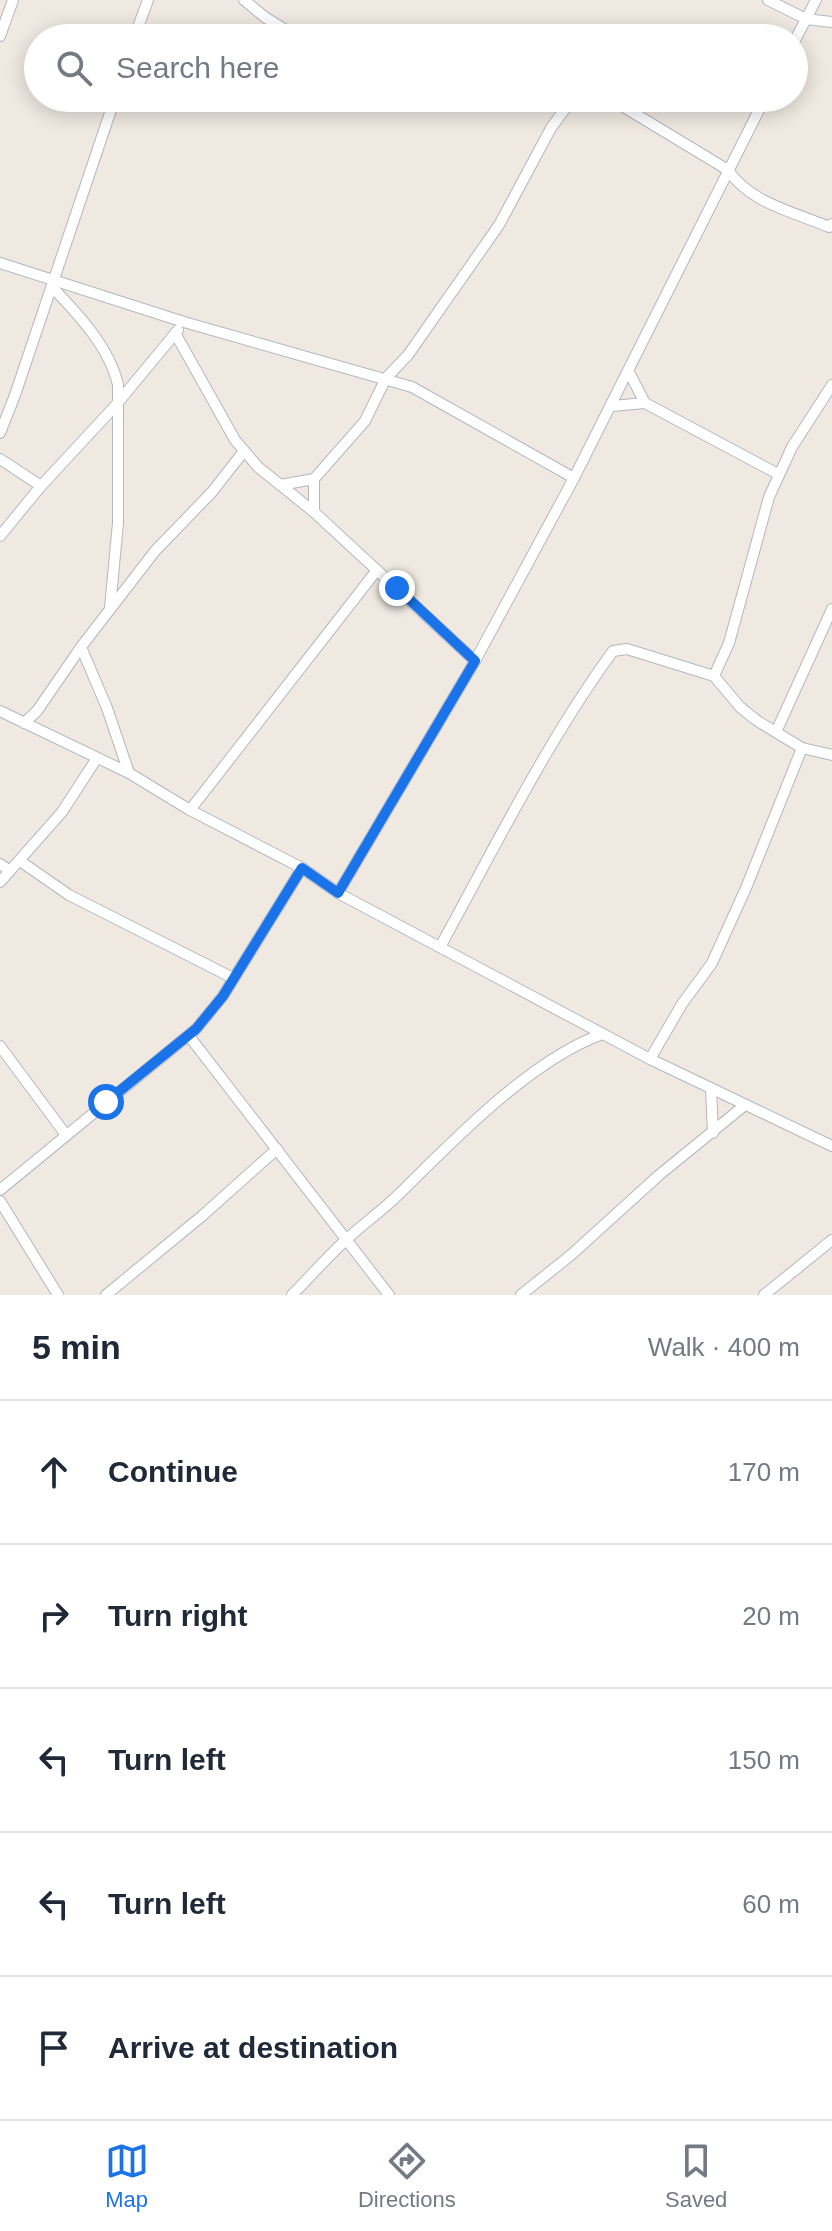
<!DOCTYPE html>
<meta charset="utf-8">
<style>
body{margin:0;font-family:Arial,sans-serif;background:#f6f6f7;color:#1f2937}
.stop{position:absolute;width:24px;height:24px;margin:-18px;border:6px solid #1a73e8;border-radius:50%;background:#fff}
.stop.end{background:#1a73e8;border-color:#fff;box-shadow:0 2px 8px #0008}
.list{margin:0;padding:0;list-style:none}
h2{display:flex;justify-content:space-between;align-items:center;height:104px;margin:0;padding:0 32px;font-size:34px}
h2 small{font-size:26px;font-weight:400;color:#747a83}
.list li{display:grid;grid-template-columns:52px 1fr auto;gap:24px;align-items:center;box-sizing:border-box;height:144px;padding:0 32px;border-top:2px solid #e0e1e3}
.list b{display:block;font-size:30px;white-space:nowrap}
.list em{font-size:26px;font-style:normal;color:#747a83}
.icon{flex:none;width:44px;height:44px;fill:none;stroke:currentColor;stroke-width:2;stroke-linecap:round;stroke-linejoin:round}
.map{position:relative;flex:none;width:832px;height:1295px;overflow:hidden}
.search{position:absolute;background:#fff;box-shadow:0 4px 20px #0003;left:24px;right:24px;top:24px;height:88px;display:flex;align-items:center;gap:20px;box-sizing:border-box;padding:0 28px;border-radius:44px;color:#747a83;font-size:30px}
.sheet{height:824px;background:#fff}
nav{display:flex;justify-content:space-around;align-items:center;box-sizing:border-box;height:112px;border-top:2px solid #e0e1e3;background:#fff;font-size:22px;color:#747a83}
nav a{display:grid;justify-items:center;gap:4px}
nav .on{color:#1a73e8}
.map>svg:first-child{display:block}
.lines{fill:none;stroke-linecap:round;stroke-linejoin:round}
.minor-casing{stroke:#b4b7c1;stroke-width:12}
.minor{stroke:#fff;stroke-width:10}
.route{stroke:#1a73e8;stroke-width:10}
</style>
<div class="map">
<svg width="832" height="1295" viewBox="0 0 832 1295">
<rect width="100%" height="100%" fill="#efe9e1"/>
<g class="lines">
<g class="minor-casing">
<g id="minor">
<path d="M 244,0 L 266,18 L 299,38"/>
<path d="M 768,0 L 806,19 L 832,22"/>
<path d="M 0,36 L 13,0"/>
<path d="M 134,38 L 148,0"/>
<path d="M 794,42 L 816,0"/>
<path d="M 609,98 L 728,170 C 750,203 794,212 829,227 L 832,224"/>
<path d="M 0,263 L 184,322 L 412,387 L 574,478"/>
<path d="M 52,287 C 78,314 110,348 118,385 L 118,523 L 110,607"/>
<path d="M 175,333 L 235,440 L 258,467 L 314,512 L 475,661"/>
<path d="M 629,372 L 645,403 L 778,474"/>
<path d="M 612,406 L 645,403"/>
<path d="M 0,433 L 15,395 L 115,98"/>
<path d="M 0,459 L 41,486"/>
<path d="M 280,485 L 314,479 L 365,421 L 386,378 L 408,355 L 499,225 L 551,128 L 573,98"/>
<path d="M 314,512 L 314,479"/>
<path d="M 0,536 L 41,486 L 116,405 L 178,330"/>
<path d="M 81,647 L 107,708 L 129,773"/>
<path d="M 714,676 L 729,643 L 769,497 L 792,447 L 832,385"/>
<path d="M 0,711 L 129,773 L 190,810 L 302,868 L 338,893 L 650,1059 L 832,1146"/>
<path d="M 24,723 L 37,711 L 81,647 L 155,551 L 212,492 L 244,451"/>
<path d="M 776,732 L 832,609"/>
<path d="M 190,810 L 377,570"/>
<path d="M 20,861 L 69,895 L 233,978"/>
<path d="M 0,864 L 10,871"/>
<path d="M 0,882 L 62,812 L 97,758"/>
<path d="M 338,893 L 475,661 L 574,478 L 765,98"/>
<path d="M 440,947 C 495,847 546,743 613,651 L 627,649 L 714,676 L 740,707 L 756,720 L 802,748"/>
<path d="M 189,1036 L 389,1295"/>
<path d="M 0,1046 L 66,1135"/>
<path d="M 650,1059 L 682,1004 L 712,963 L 746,888 L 802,748 L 832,755"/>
<path d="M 711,1089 L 713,1133"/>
<path d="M 0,1190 L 196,1029 L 223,996 L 302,868"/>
<path d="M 0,1201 L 58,1295"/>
<path d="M 106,1295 L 202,1216 L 277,1149"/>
<path d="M 292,1295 C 310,1277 328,1256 347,1239 C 364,1223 382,1211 398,1195 C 454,1140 529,1061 602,1034"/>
<path d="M 521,1295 L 571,1255 L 658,1176 L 745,1105"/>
<path d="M 764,1295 L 832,1240"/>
</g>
</g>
<use href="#minor" class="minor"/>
</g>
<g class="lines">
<path class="route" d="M 106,1102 L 196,1029 L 223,996 L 302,868 L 338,893 L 475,661 L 397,588"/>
</g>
</svg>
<div class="stop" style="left:106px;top:1102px"></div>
<div class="stop end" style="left:397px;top:588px"></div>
<div class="search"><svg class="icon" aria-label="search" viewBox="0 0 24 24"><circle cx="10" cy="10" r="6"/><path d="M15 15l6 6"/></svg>Search here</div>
</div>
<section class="sheet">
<h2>5 min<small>Walk · 400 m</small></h2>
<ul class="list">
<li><svg class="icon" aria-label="ahead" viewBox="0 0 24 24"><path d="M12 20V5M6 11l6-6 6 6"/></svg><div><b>Continue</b></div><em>170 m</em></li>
<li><svg class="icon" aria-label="right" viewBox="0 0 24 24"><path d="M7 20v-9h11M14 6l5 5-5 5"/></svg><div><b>Turn right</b></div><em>20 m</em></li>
<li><svg class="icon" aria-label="left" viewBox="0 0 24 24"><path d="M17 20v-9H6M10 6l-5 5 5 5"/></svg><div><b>Turn left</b></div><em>150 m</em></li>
<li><svg class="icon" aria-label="left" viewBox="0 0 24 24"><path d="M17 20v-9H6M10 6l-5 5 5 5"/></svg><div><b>Turn left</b></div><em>60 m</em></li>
<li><svg class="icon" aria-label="arrive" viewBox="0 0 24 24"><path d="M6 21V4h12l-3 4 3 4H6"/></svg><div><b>Arrive at destination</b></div></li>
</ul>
</section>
<nav>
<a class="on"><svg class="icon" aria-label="map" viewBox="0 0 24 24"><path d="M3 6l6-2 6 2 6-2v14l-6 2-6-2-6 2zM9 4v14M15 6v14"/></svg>Map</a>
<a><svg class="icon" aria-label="directions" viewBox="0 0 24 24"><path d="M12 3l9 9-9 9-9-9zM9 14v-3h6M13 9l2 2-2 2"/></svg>Directions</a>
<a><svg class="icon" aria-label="saved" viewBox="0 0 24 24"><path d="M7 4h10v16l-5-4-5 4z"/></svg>Saved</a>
</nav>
